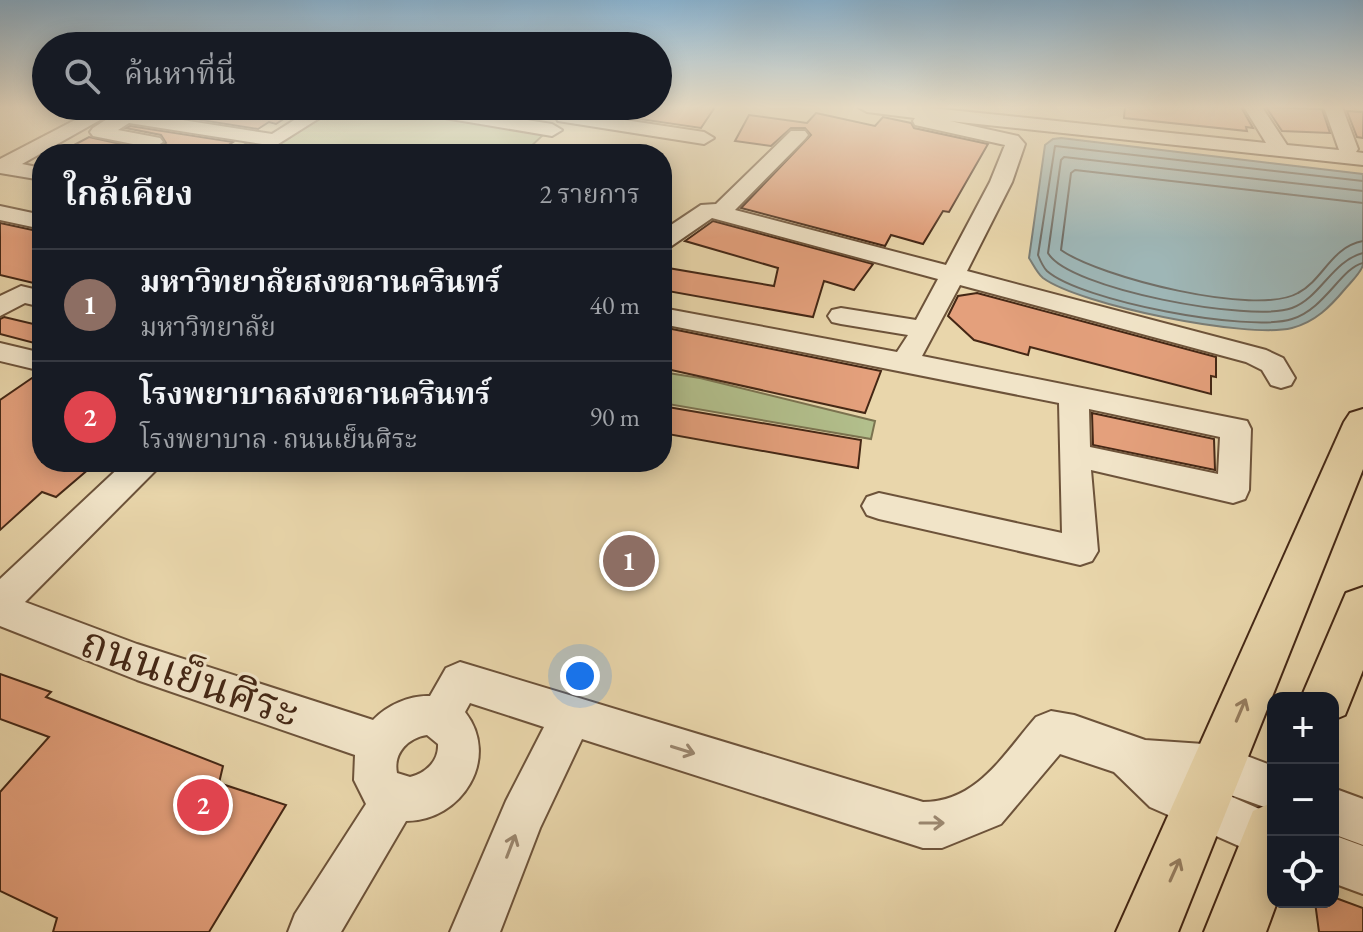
<!DOCTYPE html>
<html lang="th">
<meta charset="utf-8">
<style>
body{margin:0;font-family:"EB Garamond","Noto Serif Thai",serif;background:#20242c;color:#f1f3f6}
.controls{position:absolute;right:24px;bottom:24px;display:grid;overflow:hidden;border-radius:16px;box-shadow:0 4px 20px #0003}
.controls button{width:72px;height:72px;display:grid;place-items:center;padding:0;border:0;border-bottom:2px solid #363941;background:#171b24;color:#f1f3f6;font:40px sans-serif}
.you{position:absolute;left:580px;top:676px;width:28px;height:28px;margin:-20px;border:6px solid #fff;border-radius:50%;background:#1a73e8;box-shadow:0 0 0 12px #1a73e833}
.badge{display:grid;place-items:center;width:52px;height:52px;border-radius:50%;background:#7c3aed;color:#fff;font-size:26px;font-weight:700}
.pin{position:absolute;translate:-50% -50%;border:4px solid #fff;box-shadow:0 2px 8px #0006}
.list{margin:0;padding:0;list-style:none}
h2{display:flex;justify-content:space-between;align-items:center;height:104px;margin:0;padding:0 32px;font-size:34px}
h2 small{font-size:26px;font-weight:400;color:#9ea1a6}
.list li{display:grid;grid-template-columns:52px 1fr auto;gap:24px;align-items:center;box-sizing:border-box;height:112px;padding:0 32px;border-top:2px solid #363941}
.list b{display:block;font-size:30px;white-space:nowrap}
.list p{margin:0;font-size:26px;white-space:nowrap;color:#9ea1a6}
.list em{font-size:26px;font-style:normal;color:#9ea1a6}
.icon{flex:none;width:44px;height:44px;fill:none;stroke:currentColor;stroke-width:2;stroke-linecap:round;stroke-linejoin:round}
.map{position:relative;flex:none;width:1363px;height:932px;overflow:hidden}
.search{position:absolute;background:#171b24;box-shadow:0 4px 20px #0003;left:32px;top:32px;width:640px;height:88px;display:flex;align-items:center;gap:20px;box-sizing:border-box;padding:0 28px;border-radius:44px;color:#9ea1a6;font-size:30px}
.panel{position:absolute;background:#171b24;box-shadow:0 4px 20px #0003;left:32px;top:144px;width:640px;height:328px;border-radius:32px}
.map>svg:first-child{display:block}
.green{fill:#b2bf8c;stroke:#7b7350;stroke-width:2}
.water{fill:#9eb6b6;stroke:#7a7d76;stroke-width:2}
.lines{fill:none;stroke-linecap:round;stroke-linejoin:round}
.shore{stroke:#716e66;stroke-width:2}
.building{fill:#e4a07c;stroke:#442715;stroke-width:2}
.minor-casing{stroke:#6d533a;stroke-width:4}
.major-casing{stroke:#442715;stroke-width:4}
.minor{fill:#f1e4c8;fill-rule:evenodd}
.major{fill:#e9d6ab;fill-rule:evenodd}
.oneway{stroke:#967e60}
.oneway2{stroke:#9a866e}
.labels{text-anchor:middle;stroke-width:6;stroke-linejoin:round;paint-order:stroke}
.near-street-label{font-size:44px;fill:#442715;stroke:#f1e4c8}
</style>
<div class="map">
<svg width="1363" height="932" viewBox="0 0 1363 932">
<rect width="100%" height="100%" fill="#e9d6ab"/>
<filter id="stains"><feTurbulence type="fractalNoise" baseFrequency=".0025" numOctaves="4"/><feColorMatrix values="0 0 0 0 .2 0 0 0 0 .09 0 0 0 0 .02 0 0 0 .5 -.17"/></filter>
<radialGradient id="worn" r=".72"><stop offset=".6" stop-color="#630" stop-opacity="0"/><stop offset="1" stop-color="#630" stop-opacity=".3"/></radialGradient>
<g class="green">
<path d="M 334,107 L 376,107 L 545,133 L 523,154 L 230,154 L 251,140 L 275,144 Z"/>
<path d="M 662,372 L 700,378 L 875,421 L 871,439 L 662,403 Z"/>
</g>
<path class="water" d="M 1061,138 L 1363,174 C 1363,198 1363,244 1363,265 C 1361,273 1350,283 1345,289 C 1330,307 1315,322 1292,328 C 1247,339 1080,305 1043,278 C 1037,273 1033,264 1029,258 L 1045,145 L 1053,139 Z"/>
<g class="lines">
<g class="shore">
<path d="M 1363,181 L 1055,146 L 1038,255 C 1040,260 1043,267 1047,271 C 1081,301 1249,333 1292,319 C 1325,309 1341,268 1363,263"/>
<path d="M 1363,191 L 1064,157 L 1061,160 L 1048,253 C 1068,289 1252,323 1292,308 C 1321,297 1332,261 1363,253"/>
<path d="M 1363,203 L 1075,170 L 1071,173 L 1061,250 C 1099,277 1256,317 1298,293 C 1324,279 1331,247 1363,241"/>
</g>
</g>
<g class="building">
<path d="M 159,107 L 302,107 L 276,124 L 269,122 L 258,129 L 150,112 Z"/>
<path d="M 599,107 L 715,107 L 701,128 L 599,113 Z"/>
<path d="M 1125,107 L 1241,107 L 1253,128 L 1246,127 L 1247,131 L 1124,118 Z"/>
<path d="M 1266,107 L 1322,109 L 1330,133 L 1282,131 Z"/>
<path d="M 1347,111 L 1363,112 L 1363,138 L 1357,137 Z"/>
<path d="M 816,113 L 875,126 L 883,117 L 911,123 L 914,128 L 988,144 L 949,212 L 943,211 L 923,244 L 891,235 L 885,246 L 741,208 L 811,135 L 805,128 L 791,128 L 771,146 L 735,141 L 749,115 L 807,123 Z"/>
<path d="M 130,126 L 233,142 L 215,154 L 57,154 L 89,137 L 152,151 L 166,143 L 161,135 L 126,128 Z"/>
<path d="M 713,221 L 873,264 L 854,290 L 824,281 L 813,317 L 662,290 L 662,267 L 774,286 L 778,268 L 685,241 Z"/>
<path d="M 0,223 L 42,232 L 42,285 L 0,275 Z"/>
<path d="M 977,293 L 1216,357 L 1216,377 L 1211,376 L 1211,394 L 1030,347 L 1028,355 L 974,340 L 948,316 L 958,296 Z"/>
<path d="M 4,317 L 42,326 L 42,345 L 0,334 L 0,319 Z"/>
<path d="M 662,327 L 881,371 L 865,413 L 662,368 Z"/>
<path d="M 32,378 L 42,380 L 42,462 L 97,462 L 56,497 L 42,492 L 0,530 L 0,400 Z"/>
<path d="M 662,406 L 861,440 L 858,468 L 662,433 Z"/>
<path d="M 1092,413 L 1214,439 L 1215,470 L 1093,445 Z"/>
<path d="M 0,674 L 51,692 L 46,697 L 223,766 L 219,783 L 286,805 L 209,932 L 53,932 L 57,918 L 0,891 L 0,792 L 49,737 L 0,719 Z"/>
<path d="M 1333,897 L 1363,908 L 1363,932 L 1319,932 L 1315,902 L 1333,902 Z"/>
</g>
<g class="lines">
<g class="minor-casing">
<g id="minor">
<path d="M 100,107 L 123,107 L 22,164 L 42,168 L 42,180 L 0,173 L 0,159 Z"/>
<path d="M 126,107 L 151,107 L 144,114 L 272,134 L 315,107 L 337,107 L 275,146 L 129,123 L 118,130 L 160,138 L 163,142 L 153,148 L 93,136 L 90,132 L 93,128 Z"/>
<path d="M 400,107 L 445,107 L 552,124 L 562,130 L 552,136 L 409,112 Z"/>
<path d="M 858,107 L 922,107 L 1266,143 L 1244,107 L 1262,107 L 1287,145 L 1339,150 L 1324,107 L 1342,107 L 1358,149 L 1356,152 L 1363,153 L 1363,165 L 950,121 L 1018,136 L 1025,144 L 1012,182 L 967,271 L 1266,350 L 1283,358 L 1295,378 L 1291,385 L 1281,388 L 1271,385 L 1262,370 L 1246,362 L 960,285 L 922,356 L 1247,421 L 1251,429 L 1249,490 L 1245,499 L 1233,503 L 1091,470 L 1098,551 L 1092,561 L 1080,565 L 879,519 L 867,515 L 862,506 L 867,497 L 879,493 L 1062,533 L 1059,403 L 662,324 L 662,308 L 897,352 L 908,335 L 841,324 L 832,322 L 828,316 L 832,310 L 841,308 L 916,320 L 938,279 L 712,218 L 670,247 L 662,249 L 662,231 L 701,205 L 716,204 L 791,131 L 805,131 L 808,135 L 805,139 L 735,210 L 946,265 L 990,182 L 1005,145 L 915,125 L 913,121 L 915,118 L 867,112 ZM 1089,409 L 1220,437 L 1218,474 L 1090,447 Z"/>
<path d="M 565,111 L 704,132 L 714,138 L 704,144 L 558,121 L 556,117 Z"/>
<path d="M 0,206 L 42,215 L 42,229 L 0,220 Z"/>
<path d="M 21,286 L 42,291 L 42,307 L 25,303 L 0,316 L 0,296 Z"/>
<path d="M 0,343 L 42,353 L 42,371 L 0,361 Z"/>
<path d="M 125,462 L 161,462 L 156,470 L 25,602 L 137,644 L 373,720 C 387,705 410,695 430,696 L 446,668 L 460,662 L 923,802 C 977,802 1003,755 1036,717 L 1051,711 L 1074,715 L 1145,740 L 1218,745 L 1273,766 L 1273,810 L 1214,789 L 1273,815 L 1273,861 L 1150,807 L 1114,772 L 1060,754 L 1001,824 L 942,848 L 923,848 L 582,739 L 540,828 L 500,932 L 450,932 L 506,801 L 544,727 L 470,703 L 465,712 C 501,758 462,821 406,821 L 341,932 L 288,932 L 295,914 L 366,804 L 354,780 L 355,755 L 137,680 L 0,626 L 0,579 ZM 427,735 L 438,744 C 439,761 426,773 410,777 L 397,773 C 393,753 408,738 427,735 Z"/>
<path d="M 1333,788 L 1363,799 L 1363,845 L 1333,834 Z"/>
<path d="M 1333,835 L 1363,846 L 1363,894 L 1333,883 Z"/>
</g>
</g>
<g class="major-casing">
<g id="major">
<path d="M 1363,409 L 1363,469 L 1178,932 L 1116,932 L 1344,422 L 1350,413 Z"/>
<path d="M 1363,587 L 1363,670 L 1345,715 L 1333,720 L 1333,698 L 1301,698 L 1346,593 Z"/>
<path d="M 1273,802 L 1273,902 L 1277,902 L 1266,932 L 1204,932 L 1253,811 Z"/>
</g>
</g>
<use href="#minor" class="minor"/>
<use href="#major" class="major"/>
</g>
<defs><path id="oneway-shaft" d="M-6 0H5M1.5-3L5.5 0L1.5 3" fill="none" stroke-width="1.6" stroke-linecap="round" stroke-linejoin="round" transform="scale(2)"/></defs>
<g class="oneway">
<use href="#oneway-shaft" transform="translate(1241 710) rotate(-67)"/>
<use href="#oneway-shaft" transform="translate(1175 870) rotate(-66)"/>
</g>
<g class="oneway2">
<use href="#oneway-shaft" transform="translate(683 750) rotate(17)"/>
<use href="#oneway-shaft" transform="translate(932 823)"/>
<use href="#oneway-shaft" transform="translate(511 846) rotate(-69)"/>
</g>
<linearGradient id="sky" x2="0" y2="1"><stop stop-color="#8ab5d4"/><stop offset="0.45" stop-color="#f5edd9"/><stop offset="1" stop-color="#f5edd9" stop-opacity="0"/></linearGradient>
<rect width="1363" height="238" fill="url(#sky)"/>
<g class="labels">
<g class="near-street-label">
<text transform="translate(190 677) rotate(19)" y="15">ถนนเย็นศิระ</text>
</g>
</g>
<rect width="100%" height="100%" filter="url(#stains)"/>
<rect width="100%" height="100%" fill="url(#worn)"/>
</svg>
<div class="controls">
<button>+</button>
<button>−</button>
<button><svg class="icon" aria-label="locate" viewBox="0 0 24 24"><circle cx="12" cy="12" r="6"/><path d="M12 2v4M12 18v4M2 12h4M18 12h4"/></svg></button>
</div>
<div class="you"></div>
<div class="pin badge" style="left:629px;top:561px;background:#8d6e63">1</div>
<div class="pin badge" style="left:203px;top:805px;background:#e0444e">2</div>
<div class="search"><svg class="icon" aria-label="search" viewBox="0 0 24 24"><circle cx="10" cy="10" r="6"/><path d="M15 15l6 6"/></svg>ค้นหาที่นี่</div>
<section class="panel">
<h2>ใกล้เคียง<small>2 รายการ</small></h2>
<ul class="list">
<li><span class="badge" style="background:#8d6e63">1</span><div><b>มหาวิทยาลัยสงขลานครินทร์</b><p>มหาวิทยาลัย</p></div><em>40 m</em></li>
<li><span class="badge" style="background:#e0444e">2</span><div><b>โรงพยาบาลสงขลานครินทร์</b><p>โรงพยาบาล · ถนนเย็นศิระ</p></div><em>90 m</em></li>
</ul>
</section>
</div>
